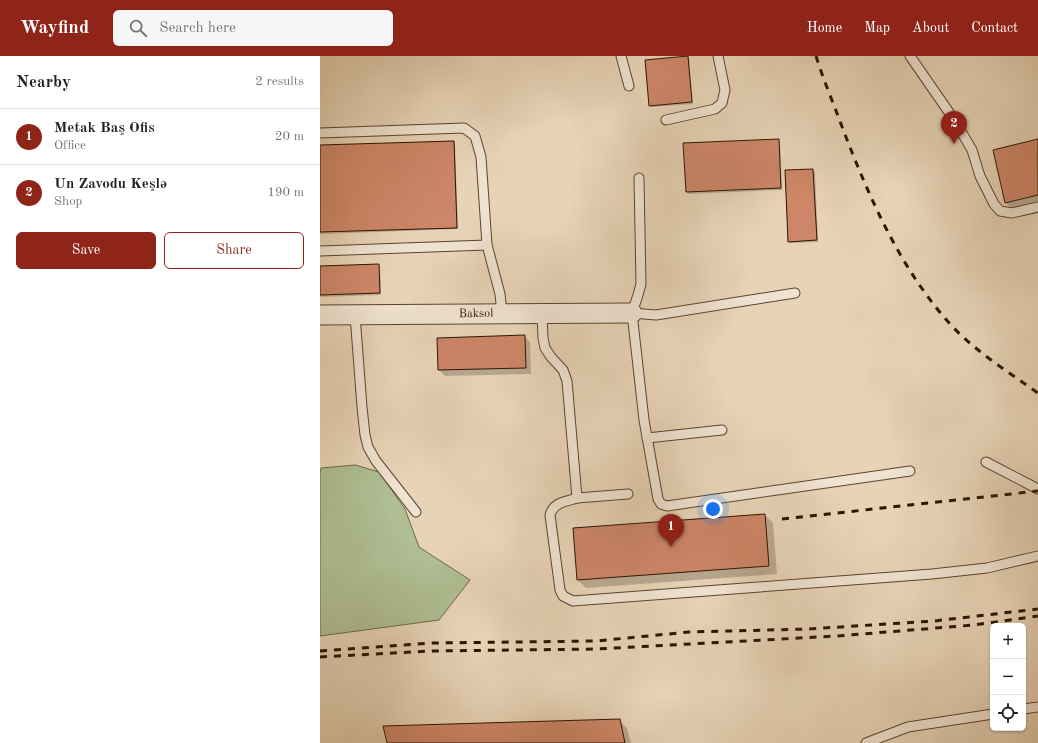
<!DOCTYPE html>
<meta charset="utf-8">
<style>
body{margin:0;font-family:"Old Standard TT",serif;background:#f6f6f6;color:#202124}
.controls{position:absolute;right:12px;bottom:12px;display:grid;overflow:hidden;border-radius:6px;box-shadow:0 1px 3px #0004}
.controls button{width:36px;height:36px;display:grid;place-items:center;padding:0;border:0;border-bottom:1px solid #e0e0e0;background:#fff;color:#202124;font:20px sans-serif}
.you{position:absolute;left:393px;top:453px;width:14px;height:14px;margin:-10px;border:3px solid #fff;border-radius:50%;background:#1a73e8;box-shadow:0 0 0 6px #1a73e833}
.badge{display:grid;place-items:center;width:26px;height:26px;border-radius:50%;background:#8f2418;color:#fff;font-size:13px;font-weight:700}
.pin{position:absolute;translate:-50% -33px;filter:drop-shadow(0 1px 2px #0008)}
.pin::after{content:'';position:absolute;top:21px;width:14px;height:12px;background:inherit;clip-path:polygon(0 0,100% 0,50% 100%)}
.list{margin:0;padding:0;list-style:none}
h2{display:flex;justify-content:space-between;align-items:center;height:52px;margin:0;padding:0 16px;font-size:17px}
h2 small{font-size:13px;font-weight:400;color:#757577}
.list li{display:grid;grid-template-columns:26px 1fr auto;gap:12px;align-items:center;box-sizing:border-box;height:56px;padding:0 16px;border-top:1px solid #e0e0e0}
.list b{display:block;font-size:15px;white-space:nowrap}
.list p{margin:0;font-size:13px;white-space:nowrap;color:#757577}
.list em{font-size:13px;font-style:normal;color:#757577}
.actions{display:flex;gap:8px;padding:12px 16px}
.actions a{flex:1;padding:9px 0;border:1px solid #8f2418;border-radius:6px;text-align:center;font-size:14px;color:#8f2418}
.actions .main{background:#8f2418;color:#fff}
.icon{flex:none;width:22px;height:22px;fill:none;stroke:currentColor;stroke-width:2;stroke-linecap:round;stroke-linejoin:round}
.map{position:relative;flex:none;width:718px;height:687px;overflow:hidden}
header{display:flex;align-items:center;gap:24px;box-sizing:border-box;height:56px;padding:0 20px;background:#8f2418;color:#fff}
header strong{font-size:19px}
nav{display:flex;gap:22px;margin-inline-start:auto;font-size:14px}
.search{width:280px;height:36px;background:#f6f6f6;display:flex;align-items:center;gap:10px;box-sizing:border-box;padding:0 14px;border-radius:6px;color:#757577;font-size:15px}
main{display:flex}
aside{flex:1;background:#fff}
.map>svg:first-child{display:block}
.green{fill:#afbe93;stroke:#6d6a4a}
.shadow{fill:#0003}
.building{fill:#cd8668;stroke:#2b1500}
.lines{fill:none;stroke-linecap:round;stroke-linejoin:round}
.service-casing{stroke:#5a442e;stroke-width:11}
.minor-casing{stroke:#5a442e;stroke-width:21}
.service{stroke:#efe2d0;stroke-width:9}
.minor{stroke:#efe2d0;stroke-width:19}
.rail{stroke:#2b1500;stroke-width:3;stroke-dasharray:7 7;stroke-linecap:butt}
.labels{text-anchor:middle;stroke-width:3.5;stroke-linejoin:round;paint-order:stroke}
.street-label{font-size:12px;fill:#2b1500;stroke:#efe2d0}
</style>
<header>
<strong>Wayfind</strong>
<div class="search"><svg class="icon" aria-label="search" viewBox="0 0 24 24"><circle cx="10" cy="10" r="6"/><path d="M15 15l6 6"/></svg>Search here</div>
<nav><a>Home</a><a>Map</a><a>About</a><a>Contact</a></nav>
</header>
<main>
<aside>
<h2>Nearby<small>2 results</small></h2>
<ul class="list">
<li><span class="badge">1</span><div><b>Metak Baş Ofis</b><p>Office</p></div><em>20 m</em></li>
<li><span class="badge">2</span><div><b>Un Zavodu Keşlə</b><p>Shop</p></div><em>190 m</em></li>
</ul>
<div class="actions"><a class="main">Save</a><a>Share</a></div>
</aside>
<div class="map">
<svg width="718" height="687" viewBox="0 0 718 687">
<rect width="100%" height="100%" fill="#e7d3b6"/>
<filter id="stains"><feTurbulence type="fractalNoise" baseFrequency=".005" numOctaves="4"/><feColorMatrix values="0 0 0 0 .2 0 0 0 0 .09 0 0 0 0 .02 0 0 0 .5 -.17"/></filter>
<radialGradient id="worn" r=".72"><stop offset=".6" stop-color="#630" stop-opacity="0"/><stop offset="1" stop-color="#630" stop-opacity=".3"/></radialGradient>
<path class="green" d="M 35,409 L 59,416 L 85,453 L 99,491 L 150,524 L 119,564 L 0,580 L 0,417 L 1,412 Z"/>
<g class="shadow">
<path d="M 368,1 L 369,2 L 373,48 L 332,51 L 330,50 Z"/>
<path d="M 458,84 L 460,86 L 462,134 L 368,138 L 367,136 L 364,88 Z"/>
<path d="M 718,84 L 718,148 L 693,154 L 685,146 Z"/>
<path d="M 134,86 L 135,87 L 138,173 L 0,178 L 0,90 Z"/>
<path d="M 493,114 L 495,116 L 498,186 L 471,187 L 469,185 Z"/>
<path d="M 58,209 L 60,211 L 61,239 L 0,241 L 0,211 Z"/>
<path d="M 204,280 L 210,286 L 211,318 L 125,320 L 119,314 Z"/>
<path d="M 445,459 L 453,467 L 457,518 L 266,532 L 258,524 L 254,473 Z"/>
<path d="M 299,664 L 307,672 L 311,687 L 68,687 Z"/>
</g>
<g class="building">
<path d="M 368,0 L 372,46 L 329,50 L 325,4 Z"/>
<path d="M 459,83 L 461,132 L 366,136 L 363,87 Z"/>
<path d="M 718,83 L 718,139 L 685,147 L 673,94 Z"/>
<path d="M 134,85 L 137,172 L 0,176 L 0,89 Z"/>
<path d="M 493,113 L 497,184 L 468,186 L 465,114 Z"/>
<path d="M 59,208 L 60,237 L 0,239 L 0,210 Z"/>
<path d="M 205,279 L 206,312 L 118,314 L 117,282 Z"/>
<path d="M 445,458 L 449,510 L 257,524 L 253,472 Z"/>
<path d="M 300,663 L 305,687 L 67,687 L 63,670 Z"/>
</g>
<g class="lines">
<g class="service-casing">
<g id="service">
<path d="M 301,0 L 309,30"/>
<path d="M 590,0 L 635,65 L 652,94 L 660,120 L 674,148 L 680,155 L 692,157 L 718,151"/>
<path d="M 346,64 L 395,53 L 402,47 L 405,34 L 398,0"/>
<path d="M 0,77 L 144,72 L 155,80 L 161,101 L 167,189 L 180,238 L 182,257"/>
<path d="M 319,122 L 321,228 L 318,239 L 312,257 L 324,364 L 338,443 L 341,448 L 347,450 L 590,415"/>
<path d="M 0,195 L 167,189"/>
<path d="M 222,257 L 223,282 L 225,292 L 231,301 L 243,314 L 247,325 L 257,442 C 245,446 234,446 230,459 L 240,534 L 243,540 L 253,545 L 612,518 L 667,512 L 718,500"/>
<path d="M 312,257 L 336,259 L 475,237"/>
<path d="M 35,259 L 42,351 L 45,379 L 48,391 L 56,405 L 96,456"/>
<path d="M 327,382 L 402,374"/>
<path d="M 666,406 L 718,433"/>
<path d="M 257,442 L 308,438"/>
<path d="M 703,653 L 718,651"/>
<path d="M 546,687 L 588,671 L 673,658"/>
</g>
</g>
<g class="minor-casing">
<path id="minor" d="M 0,259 L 312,257"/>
</g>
<use href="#service" class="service"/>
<use href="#minor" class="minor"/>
<g class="rail">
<path d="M 496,0 C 503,23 513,46 521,68 C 548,139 579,211 630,268 C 655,295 688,316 718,337"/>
<path d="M 462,463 L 718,435"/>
<path d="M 0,595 L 110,587 L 276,585 L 369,576 L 488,573 L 614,565 L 718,553"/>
<path d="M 0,601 L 111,595 L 277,593 L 517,580 L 654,569 L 718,560"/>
</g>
</g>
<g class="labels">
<g class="street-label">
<text transform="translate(156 257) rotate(-1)" y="4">Baksol</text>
</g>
</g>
<rect width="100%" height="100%" filter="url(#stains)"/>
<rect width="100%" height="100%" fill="url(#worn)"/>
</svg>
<div class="controls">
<button>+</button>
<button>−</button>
<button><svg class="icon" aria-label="locate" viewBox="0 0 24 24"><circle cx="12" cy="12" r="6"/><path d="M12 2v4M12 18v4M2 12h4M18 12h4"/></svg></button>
</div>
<div class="you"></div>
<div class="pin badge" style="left:351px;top:491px">1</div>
<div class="pin badge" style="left:634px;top:88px">2</div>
</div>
</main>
